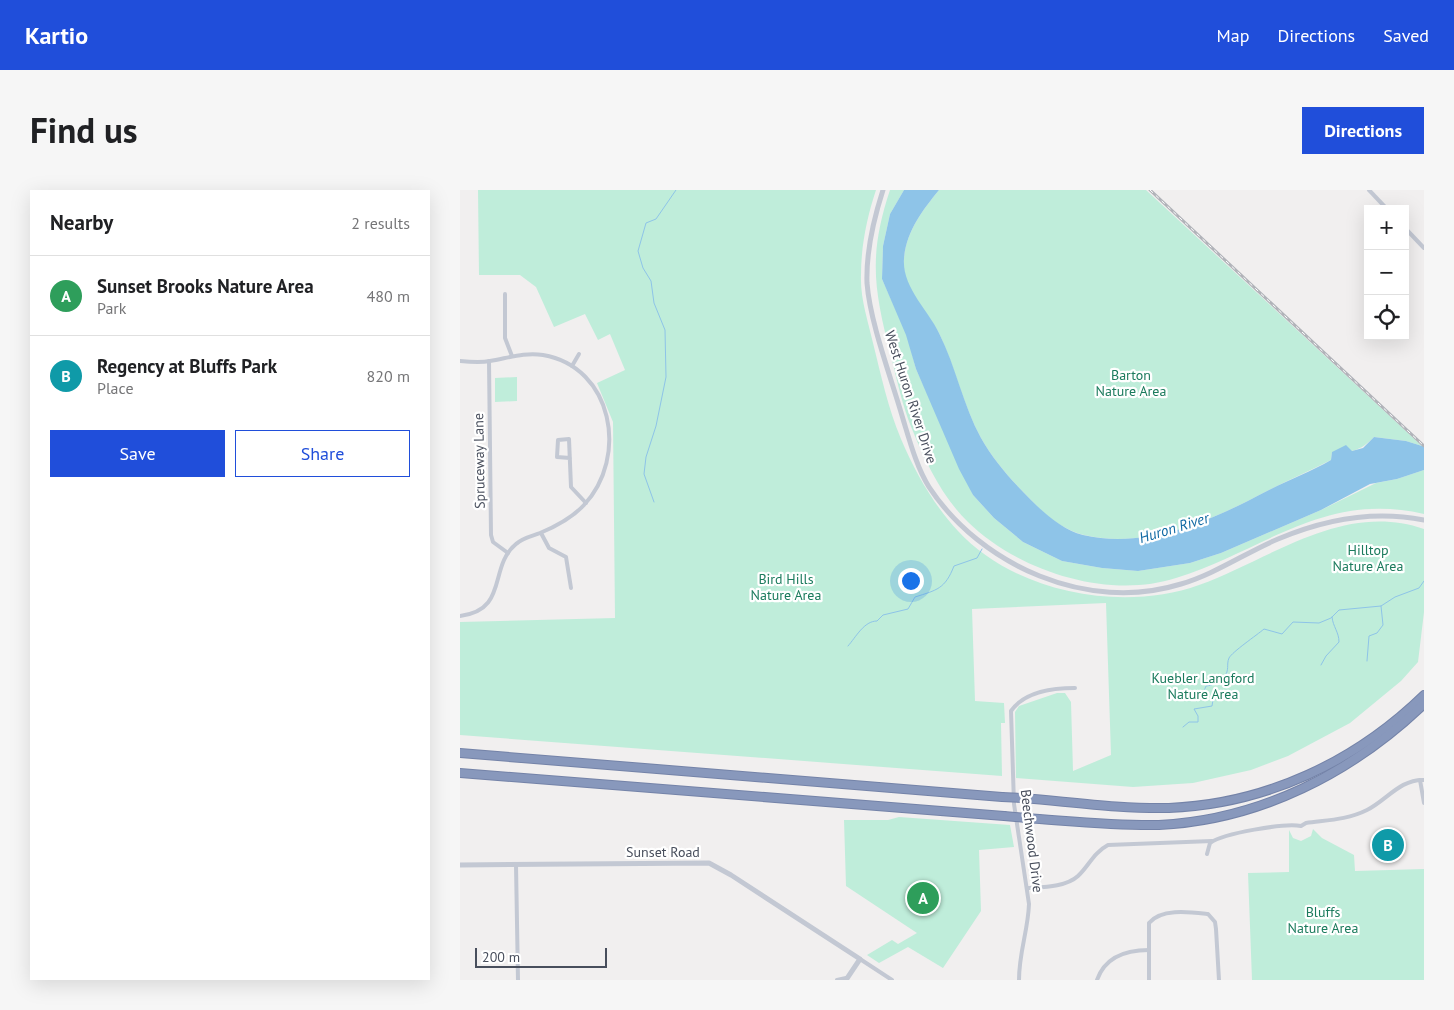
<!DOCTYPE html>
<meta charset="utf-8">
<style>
body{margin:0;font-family:"PT Sans",sans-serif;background:#f6f6f6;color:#202124}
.controls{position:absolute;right:15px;top:15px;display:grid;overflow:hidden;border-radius:0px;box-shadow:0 5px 20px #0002}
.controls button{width:45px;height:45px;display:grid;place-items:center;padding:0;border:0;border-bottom:1px solid #e0e0e0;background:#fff;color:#202124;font:25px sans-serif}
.scale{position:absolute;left:15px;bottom:12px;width:132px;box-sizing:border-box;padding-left:5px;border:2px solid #484e5c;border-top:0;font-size:14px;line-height:18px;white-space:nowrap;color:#484e5c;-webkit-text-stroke:4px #fff;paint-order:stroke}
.you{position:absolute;left:450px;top:390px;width:18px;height:18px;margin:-12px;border:4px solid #fff;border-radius:50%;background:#1a73e8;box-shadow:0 0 0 8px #1a73e833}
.badge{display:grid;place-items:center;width:32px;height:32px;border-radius:50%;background:#204eda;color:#fff;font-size:16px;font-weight:700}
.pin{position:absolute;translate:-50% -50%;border:2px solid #fff;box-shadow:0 1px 5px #0006}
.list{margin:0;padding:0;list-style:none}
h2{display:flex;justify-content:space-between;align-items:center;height:65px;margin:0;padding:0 20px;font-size:21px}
h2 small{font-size:16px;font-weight:400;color:#757577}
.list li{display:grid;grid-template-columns:32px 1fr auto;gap:15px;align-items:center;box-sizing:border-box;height:80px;padding:0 20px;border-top:1px solid #e0e0e0}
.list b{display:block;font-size:19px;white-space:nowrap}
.list p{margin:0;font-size:16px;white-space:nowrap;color:#757577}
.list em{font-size:16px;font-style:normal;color:#757577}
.actions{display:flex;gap:10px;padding:15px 20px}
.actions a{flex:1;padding:11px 0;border:1px solid #204eda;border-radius:0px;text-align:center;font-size:18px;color:#204eda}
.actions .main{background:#204eda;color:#fff}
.icon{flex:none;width:28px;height:28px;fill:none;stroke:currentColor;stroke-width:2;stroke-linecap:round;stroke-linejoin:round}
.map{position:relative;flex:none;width:964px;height:790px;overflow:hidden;border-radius:0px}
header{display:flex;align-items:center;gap:30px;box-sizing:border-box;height:70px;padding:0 25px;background:#204eda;color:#fff}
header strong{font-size:24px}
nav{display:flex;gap:28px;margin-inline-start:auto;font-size:18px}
.intro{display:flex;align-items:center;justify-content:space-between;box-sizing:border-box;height:120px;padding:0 30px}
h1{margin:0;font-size:35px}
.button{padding:12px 22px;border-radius:0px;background:#204eda;color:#fff;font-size:18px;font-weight:700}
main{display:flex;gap:30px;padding:0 30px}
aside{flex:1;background:#fff;border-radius:0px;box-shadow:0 5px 20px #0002}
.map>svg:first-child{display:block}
.green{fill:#bfedda}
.water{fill:#8ec4e8}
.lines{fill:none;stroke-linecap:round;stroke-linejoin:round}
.stream{stroke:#8ec4e8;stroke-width:1}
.motorway-casing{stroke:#7483a8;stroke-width:10}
.minor{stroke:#c3c8d3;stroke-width:4}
.tertiary{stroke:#c3c8d3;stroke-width:5}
.motorway{stroke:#8898bc;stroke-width:8}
.rail-casing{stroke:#b1b3b9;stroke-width:3}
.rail{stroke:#fff;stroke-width:1;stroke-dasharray:4;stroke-linecap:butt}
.motorway-bridge-casing{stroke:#7483a8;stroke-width:10;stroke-linecap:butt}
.motorway-bridge{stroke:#8898bc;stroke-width:8}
.labels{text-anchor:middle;stroke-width:4.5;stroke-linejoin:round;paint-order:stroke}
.park-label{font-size:14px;fill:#1b7b5d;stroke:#fff}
.street-label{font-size:14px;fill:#484e5c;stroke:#fff}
.water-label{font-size:15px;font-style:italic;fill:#126aa4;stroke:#fff}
</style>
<header>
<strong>Kartio</strong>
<nav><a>Map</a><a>Directions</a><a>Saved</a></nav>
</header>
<div class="intro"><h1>Find us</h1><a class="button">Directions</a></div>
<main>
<aside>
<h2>Nearby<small>2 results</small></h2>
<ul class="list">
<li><span class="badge" style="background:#2e9e5b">A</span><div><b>Sunset Brooks Nature Area</b><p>Park</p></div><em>480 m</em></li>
<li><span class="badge" style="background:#0f9aa8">B</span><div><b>Regency at Bluffs Park</b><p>Place</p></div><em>820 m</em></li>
</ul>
<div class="actions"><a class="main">Save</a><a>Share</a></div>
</aside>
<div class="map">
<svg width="964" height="790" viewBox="0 0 964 790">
<rect width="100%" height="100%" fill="#f1efef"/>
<g class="green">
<path d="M 18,0 L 416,0 C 407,27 401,56 401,85 C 400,108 408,131 413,153 C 421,185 428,218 441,249 C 455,282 473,314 498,341 C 554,402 661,423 739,395 C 811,369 883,311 964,339 L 964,422 L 958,472 L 941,491 L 890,533 L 828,566 L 791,580 L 733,593 L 673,597 L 556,588 L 555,522 L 559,516 L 597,503 L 605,503 L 611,512 L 613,581 L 651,565 L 646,413 L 512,419 L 515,511 L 544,513 L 545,533 L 541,533 L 542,586 L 0,545 L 0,432 L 155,428 L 153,232 L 137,193 L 165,180 L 150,144 L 138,150 L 125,124 L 94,137 L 76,97 L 60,85 L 19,85 Z"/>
<path d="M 430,0 L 444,0 L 430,24 L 423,56 L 422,89 L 447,145 L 456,179 L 513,305 L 534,328 L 563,352 L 602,371 L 642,378 L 678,381 L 730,373 L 761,363 L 861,320 L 916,293 L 937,289 L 964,280 L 964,324 C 864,301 805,360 716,388 C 648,410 558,381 508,332 C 482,307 465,271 452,239 C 442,215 437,190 431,166 C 414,100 408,66 430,0 Z"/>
<path d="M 479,0 L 686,0 L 962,256 L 946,251 L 914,247 C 899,262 892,262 872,262 L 871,270 C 850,281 828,290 807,301 C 752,330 687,360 624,345 C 603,340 585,325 571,310 C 552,291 534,271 521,248 C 503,215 495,177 479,143 C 467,120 441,98 444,69 C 446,42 462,21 479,0 Z"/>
<path d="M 57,187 L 57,211 L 35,212 L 35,188 Z"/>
<path d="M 439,627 L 550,635 L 554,657 L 519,660 L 521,721 L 483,778 L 448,757 L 419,773 L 407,765 L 432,750 L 438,754 L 457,743 L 386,696 L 384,630 L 428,630 Z"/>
<path d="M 853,639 L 862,648 L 894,665 L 895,681 L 964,679 L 964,790 L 792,790 L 788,683 L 829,682 L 829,640 L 833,648 L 841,651 L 851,646 Z"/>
</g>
<path class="water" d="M 444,0 L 479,0 C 462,21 446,42 444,69 C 442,97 468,120 479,143 C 496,177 503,215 521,248 C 534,271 552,291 571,310 C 585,324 603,340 623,345 C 687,360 752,330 807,301 C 828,290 850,282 871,270 L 872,262 L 886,255 L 892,261 L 903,258 L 914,247 L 946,251 L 962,256 L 964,255 L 964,280 L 937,289 L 910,294 L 861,320 L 761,363 L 730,373 L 678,381 L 642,378 L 602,371 L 563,352 L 534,328 L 513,305 L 499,279 L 456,179 L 446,145 L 422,89 L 423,56 L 430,24 Z"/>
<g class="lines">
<g class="stream">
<path d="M 194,312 L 184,284 L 186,267 L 196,236 L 206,187 L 205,140 L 194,113 L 191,91 L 183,78 L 178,61 L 186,33 L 196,29 L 216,0"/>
<path d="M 388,456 C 396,447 404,431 417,431 L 423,425 L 448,419 L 455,407 C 477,400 485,399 494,376 L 517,368 L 522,359"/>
<path d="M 907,471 L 909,446 L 917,443 L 923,435 L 921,416"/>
<path d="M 861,475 L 866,466 L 879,452 C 879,442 873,437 872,427"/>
<path d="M 742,506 L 746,496 L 752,495 L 757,488 L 764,487 C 770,480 766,475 769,468 C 772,462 797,445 804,439 L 822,444 L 833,432 L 859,433 L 871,428 L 879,420 L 921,416 L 935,407 L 959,398 L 964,391"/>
<path d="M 723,537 L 729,532 L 738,532 L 738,526 L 734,519 L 752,516 L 753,510"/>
</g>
<g class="motorway-casing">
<g id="motorway">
<path d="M 0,563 L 542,607"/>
<path d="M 0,583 L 544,626"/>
<path d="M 564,608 C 612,612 661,619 709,618 C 806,614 895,572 964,505"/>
<path d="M 566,628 C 610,631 655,636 699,635 C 800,630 892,583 964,514"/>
</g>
</g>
<g class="minor">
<path d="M 909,0 L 927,19"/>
<path d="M 945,38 L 964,58"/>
<path d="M 45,104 L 45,148 L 52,166"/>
<path d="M 0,171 C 10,172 20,173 30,171 C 48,168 65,162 83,165 C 153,177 169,267 124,315 C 112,328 97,336 80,343 C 72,346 62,348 56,354 C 28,377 49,420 0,426"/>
<path d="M 29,171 L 31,345 L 33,352 L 48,363"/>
<path d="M 112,176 L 119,164"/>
<path d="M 110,268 L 97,267 L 98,250 L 109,249 L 111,297 L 126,313"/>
<path d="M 81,343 L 89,358 L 106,367 L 111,398"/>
<path d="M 960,590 L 964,613"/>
<path d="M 747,664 L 750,653 C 764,643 824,633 841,636 L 846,633 C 867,630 887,630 907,620 C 927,610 940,589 964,590"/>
<path d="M 56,675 L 58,790"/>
<path d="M 568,698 C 583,697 606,697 618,686 C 629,676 633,663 648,655 L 752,651"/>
<path d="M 400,769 L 432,790"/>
<path d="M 377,790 L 386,788"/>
<path d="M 559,790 C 559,762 568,741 569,714 L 554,614 L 551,521 C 564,502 593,498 615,498"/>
<path d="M 637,790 C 645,767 666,760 689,760"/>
<path d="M 689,790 L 689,733 C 701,718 730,722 748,724 L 755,732 L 756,739 L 759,790"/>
</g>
<g class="tertiary">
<path d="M 423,0 C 414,28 406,63 407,93 C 410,133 432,190 443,229 C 450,252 457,278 469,297 C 521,376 628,423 721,394 C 755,384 785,363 818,349 C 865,329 914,320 964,330"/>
<path d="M 0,675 L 249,673 L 271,685 L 400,769 L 386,790"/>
</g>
<use href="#motorway" class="motorway"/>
<g class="rail-casing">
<path id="rail" d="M 690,0 L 964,256"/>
</g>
<use href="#rail" class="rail"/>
<g class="motorway-bridge-casing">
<g id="motorway-bridge">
<path d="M 542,607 L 564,608"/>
<path d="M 544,626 L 566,628"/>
</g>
</g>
<use href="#motorway-bridge" class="motorway-bridge"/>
</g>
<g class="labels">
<g class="park-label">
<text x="671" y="190">Barton<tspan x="671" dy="16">Nature Area</tspan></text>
<text x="908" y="365">Hilltop<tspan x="908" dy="16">Nature Area</tspan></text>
<text x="326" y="394">Bird Hills<tspan x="326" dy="16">Nature Area</tspan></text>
<text x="743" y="493">Kuebler Langford<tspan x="743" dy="16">Nature Area</tspan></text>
<text x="863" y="727">Bluffs<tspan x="863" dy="16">Nature Area</tspan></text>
</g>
<g class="street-label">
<text transform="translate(451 207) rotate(72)" y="5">West Huron River Drive</text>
<text transform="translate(19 271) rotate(-91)" y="5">Spruceway Lane</text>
<text transform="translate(572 651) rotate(83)" y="5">Beechwood Drive</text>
<text x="203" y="667">Sunset Road</text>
</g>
<g class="water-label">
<text transform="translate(714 338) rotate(-17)" y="5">Huron River</text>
</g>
</g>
</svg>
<div class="controls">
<button>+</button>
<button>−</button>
<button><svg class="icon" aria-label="locate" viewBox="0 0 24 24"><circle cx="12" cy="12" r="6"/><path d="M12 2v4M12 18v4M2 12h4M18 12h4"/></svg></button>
</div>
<div class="scale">200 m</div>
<div class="you"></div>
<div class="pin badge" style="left:463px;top:708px;background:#2e9e5b">A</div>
<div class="pin badge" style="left:928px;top:655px;background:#0f9aa8">B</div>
</div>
</main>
